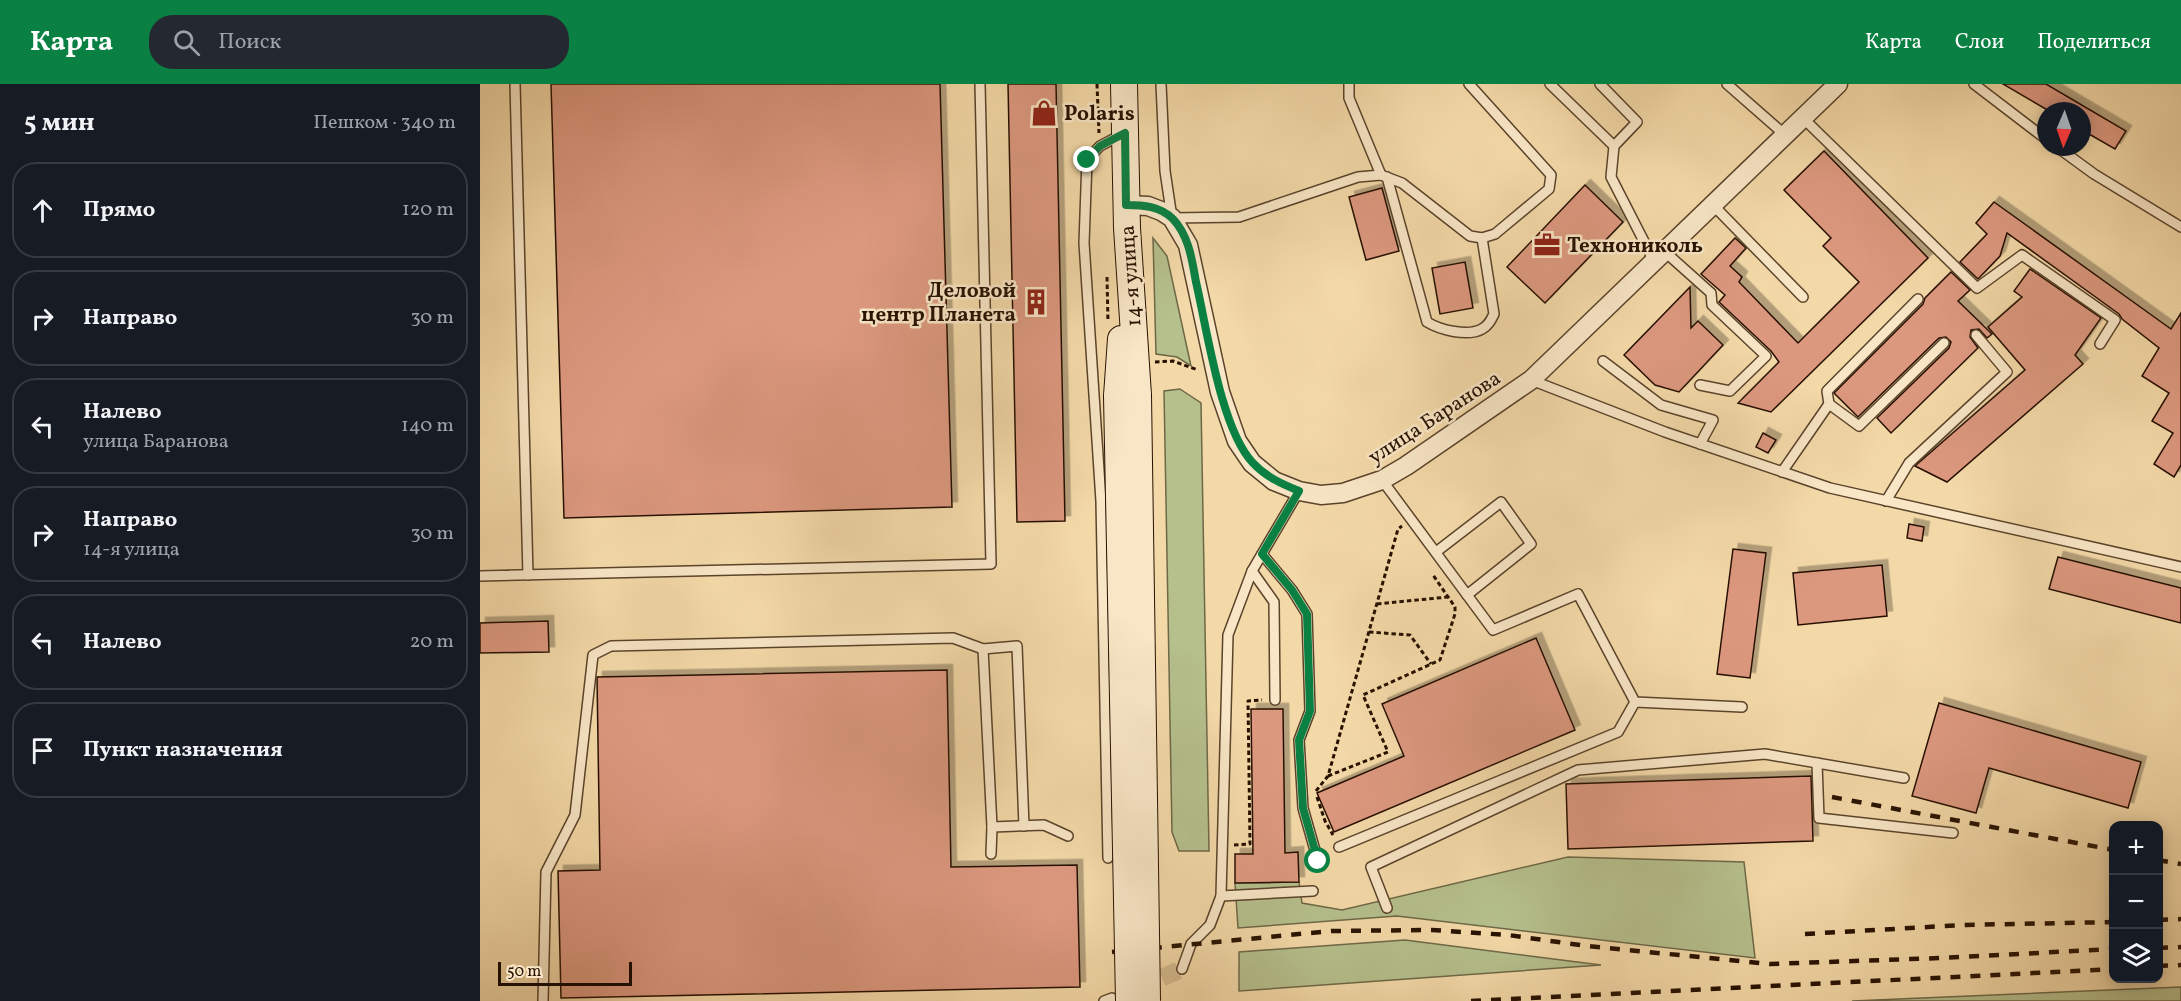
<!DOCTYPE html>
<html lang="ru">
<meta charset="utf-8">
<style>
body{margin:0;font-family:Vollkorn,serif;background:#242831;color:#f1f3f6}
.controls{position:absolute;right:18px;bottom:18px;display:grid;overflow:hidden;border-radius:12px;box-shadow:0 3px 15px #0003}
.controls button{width:54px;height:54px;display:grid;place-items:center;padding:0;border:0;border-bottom:2px solid #363941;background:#171b24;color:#f1f3f6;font:30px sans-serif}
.compass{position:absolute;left:1557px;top:18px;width:54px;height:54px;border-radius:50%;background:#171b24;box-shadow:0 3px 15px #0003;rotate:182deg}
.scale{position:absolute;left:18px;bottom:15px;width:134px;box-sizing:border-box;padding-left:6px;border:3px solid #271101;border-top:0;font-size:16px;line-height:21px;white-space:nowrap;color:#271101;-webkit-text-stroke:4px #f8e6c6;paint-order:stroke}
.stop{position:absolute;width:18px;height:18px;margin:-14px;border:4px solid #0b8043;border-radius:50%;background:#fff}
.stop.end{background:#0b8043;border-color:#fff;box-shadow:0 2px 6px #0008}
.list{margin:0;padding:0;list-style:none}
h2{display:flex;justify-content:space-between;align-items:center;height:78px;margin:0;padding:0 24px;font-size:26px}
h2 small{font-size:20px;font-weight:400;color:#9ea1a6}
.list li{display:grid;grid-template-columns:39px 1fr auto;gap:18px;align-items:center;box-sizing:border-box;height:96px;margin:0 12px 12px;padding:0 12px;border:2px solid #363941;border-radius:24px}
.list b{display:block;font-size:22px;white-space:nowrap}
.list p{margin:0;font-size:20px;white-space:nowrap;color:#9ea1a6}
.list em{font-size:20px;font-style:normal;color:#9ea1a6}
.icon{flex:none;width:33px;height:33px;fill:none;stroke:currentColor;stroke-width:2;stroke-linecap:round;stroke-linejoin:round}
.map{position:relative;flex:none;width:1701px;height:917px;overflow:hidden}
header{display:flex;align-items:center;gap:36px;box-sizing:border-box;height:84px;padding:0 30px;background:#0b8043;color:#fff}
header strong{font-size:28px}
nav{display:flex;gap:33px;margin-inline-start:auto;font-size:21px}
.search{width:420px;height:54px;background:#242831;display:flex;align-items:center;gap:15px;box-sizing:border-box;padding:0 21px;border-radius:24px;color:#9ea1a6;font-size:22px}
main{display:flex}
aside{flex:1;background:#171b24}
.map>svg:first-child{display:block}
.green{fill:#b5c08d;stroke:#6e6847;stroke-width:1.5}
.building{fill:#dc987f;stroke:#271101;stroke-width:1.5;filter:url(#shadow)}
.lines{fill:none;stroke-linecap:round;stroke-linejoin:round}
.street-tunnel{stroke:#d5bb8f;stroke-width:18;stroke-dasharray:18 9;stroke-linecap:butt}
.lane-casing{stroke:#5a432b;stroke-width:12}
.street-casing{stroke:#5a432b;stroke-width:21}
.secondary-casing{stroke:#271101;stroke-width:28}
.path{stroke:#271101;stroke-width:3;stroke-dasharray:4.5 3;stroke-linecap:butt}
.lane{stroke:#f8e6c6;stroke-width:9}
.street{stroke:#f8e6c6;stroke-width:18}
.secondary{stroke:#f8e6c6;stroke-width:26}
.rail{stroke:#271101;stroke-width:4.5;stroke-dasharray:10 10;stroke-linecap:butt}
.secondary-bridge-casing{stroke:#271101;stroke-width:28;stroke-linecap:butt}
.secondary-bridge{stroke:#f8e6c6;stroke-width:26}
.route{stroke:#0b8043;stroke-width:8}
.labels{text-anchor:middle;stroke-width:5;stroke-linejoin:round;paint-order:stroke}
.poi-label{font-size:21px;font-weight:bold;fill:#271101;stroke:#f8e6c6;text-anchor:start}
.street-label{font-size:21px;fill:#271101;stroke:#f8e6c6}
</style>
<header>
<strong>Карта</strong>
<div class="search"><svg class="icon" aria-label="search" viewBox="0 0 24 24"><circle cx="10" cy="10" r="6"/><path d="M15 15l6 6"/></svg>Поиск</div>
<nav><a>Карта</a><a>Слои</a><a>Поделиться</a></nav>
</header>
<main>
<aside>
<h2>5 мин<small>Пешком · 340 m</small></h2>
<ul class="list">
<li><svg class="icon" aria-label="ahead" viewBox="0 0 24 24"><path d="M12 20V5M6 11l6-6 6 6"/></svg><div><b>Прямо</b></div><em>120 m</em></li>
<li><svg class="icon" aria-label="right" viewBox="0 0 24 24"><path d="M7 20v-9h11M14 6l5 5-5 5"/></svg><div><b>Направо</b></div><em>30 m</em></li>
<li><svg class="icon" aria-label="left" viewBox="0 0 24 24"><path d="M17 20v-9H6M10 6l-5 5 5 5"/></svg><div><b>Налево</b><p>улица Баранова</p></div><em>140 m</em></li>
<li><svg class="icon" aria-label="right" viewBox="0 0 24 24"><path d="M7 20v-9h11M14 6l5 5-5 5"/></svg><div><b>Направо</b><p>14-я улица</p></div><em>30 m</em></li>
<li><svg class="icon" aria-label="left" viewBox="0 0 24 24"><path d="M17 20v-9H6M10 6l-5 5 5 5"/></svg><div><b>Налево</b></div><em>20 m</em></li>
<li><svg class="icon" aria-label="arrive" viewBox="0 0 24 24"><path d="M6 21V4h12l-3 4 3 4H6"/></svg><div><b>Пункт назначения</b></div></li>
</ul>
</aside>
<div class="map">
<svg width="1701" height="917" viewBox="0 0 1701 917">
<defs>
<filter id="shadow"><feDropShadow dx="5.5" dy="-5.5" stdDeviation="0" flood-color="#0004"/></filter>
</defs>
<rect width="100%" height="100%" fill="#f4d9a8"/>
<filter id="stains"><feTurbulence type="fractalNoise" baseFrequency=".00333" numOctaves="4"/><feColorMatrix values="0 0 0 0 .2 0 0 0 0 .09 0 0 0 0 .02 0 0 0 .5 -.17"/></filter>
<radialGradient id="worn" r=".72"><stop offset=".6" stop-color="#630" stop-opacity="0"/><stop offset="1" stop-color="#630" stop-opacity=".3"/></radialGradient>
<g class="green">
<path d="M 673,154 L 687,172 L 711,282 L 697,273 L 676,270 Z"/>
<path d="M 700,305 L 721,319 L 729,767 L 699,767 L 692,748 L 684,307 Z"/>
<path d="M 1088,773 L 1264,778 L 1275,874 L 917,832 L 758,844 L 755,799 L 819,798 L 822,819 L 862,826 Z"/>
<path d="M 925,856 L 1121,881 L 759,907 L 759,868 Z"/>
<path d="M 1701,903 L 1701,917 L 1372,917 Z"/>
</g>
<g class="building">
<path d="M 71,0 L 460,0 L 472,423 L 84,434 Z"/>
<path d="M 528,0 L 576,0 L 585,437 L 537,438 Z"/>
<path d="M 1523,0 L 1566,0 L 1646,47 L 1635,65 L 1602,46 L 1602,27 L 1569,27 Z"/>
<path d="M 1344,67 L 1448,174 L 1291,328 L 1258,319 L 1299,278 L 1291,267 L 1239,218 L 1245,211 L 1221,190 L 1255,154 L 1266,164 L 1250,182 L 1262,193 L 1259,198 L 1318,259 L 1379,198 L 1343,162 L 1351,154 L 1304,106 Z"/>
<path d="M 1105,101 L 1143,138 L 1065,219 L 1027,183 Z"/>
<path d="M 902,104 L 919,167 L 886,176 L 869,113 Z"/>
<path d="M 1514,118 L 1691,245 L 1701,229 L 1701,381 L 1694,393 L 1674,380 L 1693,349 L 1672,337 L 1689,309 L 1662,292 L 1679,264 L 1642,235 L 1639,230 L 1527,149 L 1520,172 L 1498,195 L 1480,178 L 1507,150 L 1496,139 Z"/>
<path d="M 985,178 L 993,224 L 960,230 L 952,184 Z"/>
<path d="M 1550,185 L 1621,234 L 1595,271 L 1603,280 L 1467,398 L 1435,382 L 1545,286 L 1508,243 L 1542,213 L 1534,207 Z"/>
<path d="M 1471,188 L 1490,206 L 1478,217 L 1512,250 L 1507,254 L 1499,245 L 1491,246 L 1490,253 L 1498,264 L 1411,349 L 1397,334 L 1469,264 L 1471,258 L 1466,253 L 1459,254 L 1378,333 L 1354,309 L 1443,220 L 1445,214 Z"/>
<path d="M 1210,203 L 1211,244 L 1218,237 L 1243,261 L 1199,308 L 1175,301 L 1144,271 Z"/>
<path d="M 1283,349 L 1296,356 L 1288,369 L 1276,363 Z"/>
<path d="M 1429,440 L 1444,443 L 1442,457 L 1427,454 Z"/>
<path d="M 1253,465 L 1286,469 L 1270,594 L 1237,590 Z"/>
<path d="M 1578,473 L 1701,504 L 1701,539 L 1569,505 Z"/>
<path d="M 1402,481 L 1407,532 L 1318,541 L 1313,489 Z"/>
<path d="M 68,537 L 69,568 L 0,569 L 0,539 Z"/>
<path d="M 1056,554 L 1095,646 L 854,748 L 837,709 L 924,672 L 902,620 Z"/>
<path d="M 467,586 L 471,783 L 597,781 L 600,903 L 81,914 L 78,787 L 120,786 L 117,593 Z"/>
<path d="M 1459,619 L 1661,678 L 1648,724 L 1509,684 L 1496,729 L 1432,712 Z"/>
<path d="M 771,625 L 803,625 L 805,769 L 818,768 L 819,798 L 755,799 L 755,770 L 773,770 Z"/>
<path d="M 1331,692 L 1333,757 L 1088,765 L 1086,700 Z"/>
</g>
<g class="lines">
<path class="street-tunnel" d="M 657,904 L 702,885"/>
<g class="lane-casing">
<g id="lane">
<path d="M 35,0 L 48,491"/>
<path d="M 681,0 L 685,87 L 692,134 L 759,133 L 878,93 L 901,91 L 922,99 L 990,152 L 1002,154 L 1015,150 L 1069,105 L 1071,91 L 989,0"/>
<path d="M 869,0 L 869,14 L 901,91"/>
<path d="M 1070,0 L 1134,62"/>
<path d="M 1120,0 L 1157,38 L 1134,62 L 1131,93 L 1174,177"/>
<path d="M 1247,0 L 1305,51"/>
<path d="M 1494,0 L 1566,55"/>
<path d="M 1323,34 L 1497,204 L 1542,171 L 1635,236 L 1620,260"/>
<path d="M 1577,63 L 1614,90 L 1701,143"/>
<path d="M 907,93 L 947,238 C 960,246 988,253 1002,245 C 1009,241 1011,236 1014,230 L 1002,154"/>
<path d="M 1233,121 L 1323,213"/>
<path d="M 1184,167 L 1231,209 L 1232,221 L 1286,272 L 1250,307 L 1220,301"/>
<path d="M 1123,277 L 1181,321 L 1233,336 L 1220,360"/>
<path d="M 1051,296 L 1185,348 L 1350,404 L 1701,483"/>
<path d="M 1349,320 L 1347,307 L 1438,215"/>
<path d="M 1302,388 L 1349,320 L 1379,342 L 1464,259"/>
<path d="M 902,396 L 1013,546 L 1098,510 L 1155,618 L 1262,623"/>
<path d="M 1406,417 L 1429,379 L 1527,288 L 1496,251"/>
<path d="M 956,468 L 1021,418 L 1051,460 L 987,511"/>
<path d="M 782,470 L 812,506 L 827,530 L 830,627 L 819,656 L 823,724 L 838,777"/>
<path d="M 772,487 L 794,518 L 795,616"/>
<path d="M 0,492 L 511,480 L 500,0"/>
<path d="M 503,565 L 537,562 L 544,742"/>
<path d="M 1337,679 L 1339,734 L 1473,749"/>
<path d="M 512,743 L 564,741 L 588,752"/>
<path d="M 859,763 L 1138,648 L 1155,618"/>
<path d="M 628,774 L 621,417 L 604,159 L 607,76 L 620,62 L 643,50"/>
<path d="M 741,812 L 833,807"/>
<path d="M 907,824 L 891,783 L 1098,686 L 1285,670 L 1424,694"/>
<path d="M 702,885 L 711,860 L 730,841 L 741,812 L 748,551 L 772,487 L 819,407"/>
<path d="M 63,917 L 66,788 L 95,731 L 113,571 L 131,562 L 473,554 L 503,565 L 512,743 L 511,770"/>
<path d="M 624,917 L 632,914"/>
</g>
</g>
<g class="street-casing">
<path id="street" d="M 646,121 L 668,122 L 681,127 L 692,134 L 708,161 L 740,308 L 757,357 L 772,379 L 794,397 L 819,407 L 841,411 L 863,409 L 902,396 L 926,382 L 1051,296 L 1358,0"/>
</g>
<g class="secondary-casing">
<g id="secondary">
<path d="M 644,0 L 647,144 L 658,311"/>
<path d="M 637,312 L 641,255"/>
</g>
</g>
<g class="path">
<path d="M 617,0 L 619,49"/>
<path d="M 627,193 L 628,238"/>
<path d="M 675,278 L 693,277 L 718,286"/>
<path d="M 897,520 L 968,513"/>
<path d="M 889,548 L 930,551 L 951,580"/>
<path d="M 848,692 L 908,668 L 883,611 L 960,576 L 975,530 L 975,523 L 953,491"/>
<path d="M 836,707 L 848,692 L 918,445 L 922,442"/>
<path d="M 837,713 L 845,737 L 853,751"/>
<path d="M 754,761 L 770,760 L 768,617 L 782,616"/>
</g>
<use href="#lane" class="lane"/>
<use href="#street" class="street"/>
<use href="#secondary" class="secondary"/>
<g class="rail">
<path d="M 1352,713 L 1634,766"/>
<path d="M 1678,776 L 1701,780"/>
<path d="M 1678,836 L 1701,835"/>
<path d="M 1325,850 L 1483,841 L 1634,838"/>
<path d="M 1678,864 L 1701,863"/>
<path d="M 632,868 L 851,847 L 952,846 L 1028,851 L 1107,862 L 1290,880 L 1460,874 L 1634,865"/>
<path d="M 1678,882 L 1701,881"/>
<path d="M 991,917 L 1634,885"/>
</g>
<g class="secondary-bridge-casing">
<g id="secondary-bridge">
<path d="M 658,311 L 667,917"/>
<path d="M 637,312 L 649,917"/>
</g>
</g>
<use href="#secondary-bridge" class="secondary-bridge"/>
</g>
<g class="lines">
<path class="route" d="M 607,76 L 620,62 L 645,49 L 646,121 C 663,121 680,122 693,135 C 709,152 712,176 716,198 C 727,245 741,346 773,379 C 786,393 802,400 819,407 L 782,470 L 812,506 L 827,530 L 830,627 L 819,656 L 823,724 L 838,777"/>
</g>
<defs>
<g id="shop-bare" transform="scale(2.07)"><path d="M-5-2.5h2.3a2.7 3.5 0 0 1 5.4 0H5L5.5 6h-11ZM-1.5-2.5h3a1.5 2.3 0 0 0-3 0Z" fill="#8f2418" stroke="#f8e6c6" stroke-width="2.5" paint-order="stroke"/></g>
<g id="office-bare" transform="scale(2.07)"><path d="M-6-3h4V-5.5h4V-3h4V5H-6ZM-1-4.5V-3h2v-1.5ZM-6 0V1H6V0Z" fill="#8f2418" stroke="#f8e6c6" stroke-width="2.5" paint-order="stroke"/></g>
<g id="building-bare" transform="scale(2.07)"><path d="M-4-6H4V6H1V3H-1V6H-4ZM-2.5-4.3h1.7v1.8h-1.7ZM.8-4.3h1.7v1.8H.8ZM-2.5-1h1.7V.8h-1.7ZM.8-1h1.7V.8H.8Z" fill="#8f2418" stroke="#f8e6c6" stroke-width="2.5" paint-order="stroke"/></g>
</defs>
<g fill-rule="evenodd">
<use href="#shop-bare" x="564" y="29"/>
<use href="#office-bare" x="1067" y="161"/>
<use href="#building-bare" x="556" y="218"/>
</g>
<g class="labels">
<g class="poi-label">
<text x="584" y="36">Polaris</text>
<text x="1087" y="168">Технониколь</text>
<text x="536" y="213" text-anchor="end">Деловой<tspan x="536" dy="24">центр Планета</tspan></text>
</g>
<g class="street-label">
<text transform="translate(650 192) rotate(-94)" y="7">14-я улица</text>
<text transform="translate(954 333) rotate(-33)" y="7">улица Баранова</text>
</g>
</g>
<rect width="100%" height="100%" filter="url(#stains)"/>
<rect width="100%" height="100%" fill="url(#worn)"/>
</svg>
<div class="controls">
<button>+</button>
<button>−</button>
<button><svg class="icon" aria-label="layers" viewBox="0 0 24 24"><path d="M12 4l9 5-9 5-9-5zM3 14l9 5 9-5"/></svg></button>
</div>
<svg class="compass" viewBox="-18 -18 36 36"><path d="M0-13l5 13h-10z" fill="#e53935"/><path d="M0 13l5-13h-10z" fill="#9ea1a6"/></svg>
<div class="scale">50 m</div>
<div class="stop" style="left:838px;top:777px"></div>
<div class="stop end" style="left:607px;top:76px"></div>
</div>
</main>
